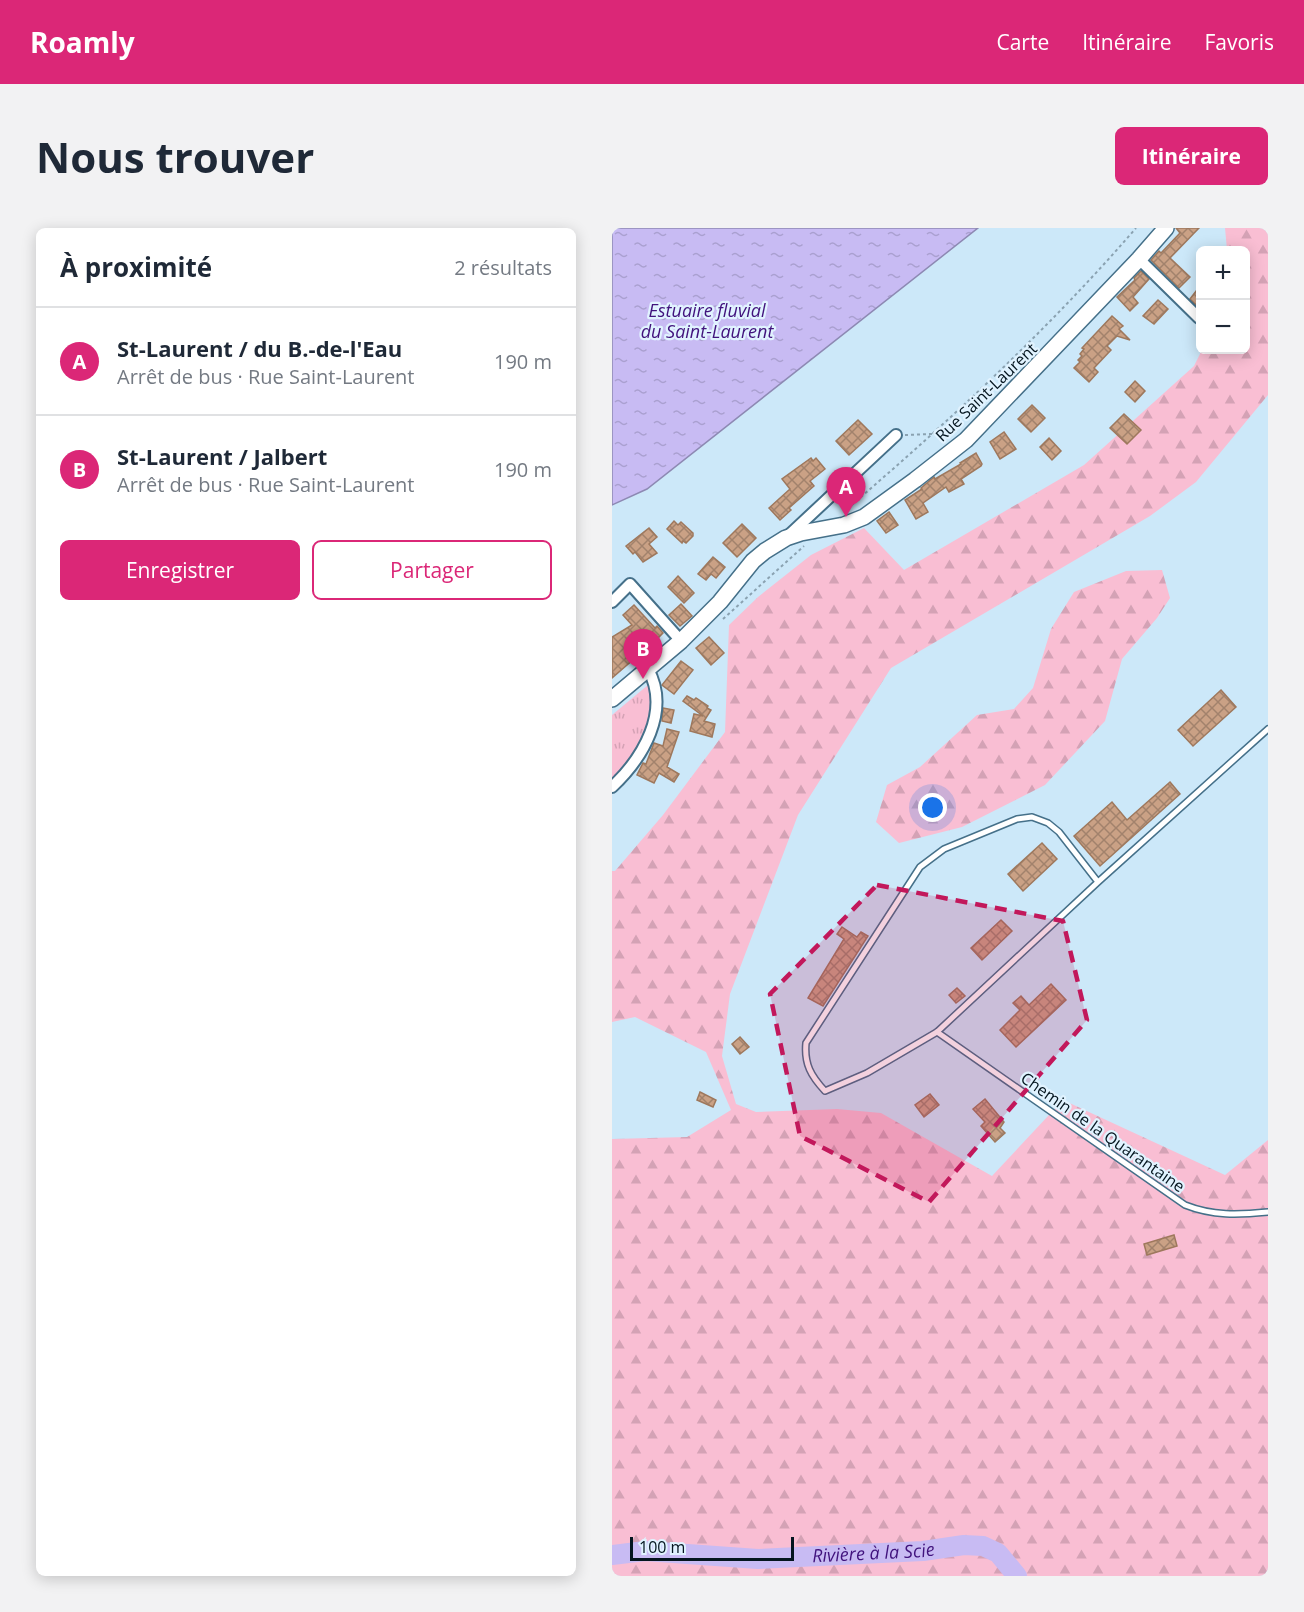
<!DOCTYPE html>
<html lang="fr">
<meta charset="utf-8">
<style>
body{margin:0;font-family:"Open Sans",sans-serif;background:#f2f2f3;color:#1f2937}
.controls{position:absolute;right:18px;top:18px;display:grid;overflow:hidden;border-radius:9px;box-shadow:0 3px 15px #0003}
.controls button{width:54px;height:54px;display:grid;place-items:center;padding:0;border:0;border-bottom:2px solid #e0e1e3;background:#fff;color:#1f2937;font:30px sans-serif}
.scale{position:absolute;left:18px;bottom:15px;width:164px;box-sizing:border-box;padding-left:6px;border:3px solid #04151f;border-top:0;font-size:16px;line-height:21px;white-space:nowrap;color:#04151f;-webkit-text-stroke:4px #e1f3ff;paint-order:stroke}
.you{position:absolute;left:321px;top:580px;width:21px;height:21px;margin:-15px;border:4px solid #fff;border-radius:50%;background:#1a73e8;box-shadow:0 0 0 9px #1a73e833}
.badge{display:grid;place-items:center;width:39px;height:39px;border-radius:50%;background:#db2777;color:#fff;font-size:20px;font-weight:700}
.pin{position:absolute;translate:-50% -50px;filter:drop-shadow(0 2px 3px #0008)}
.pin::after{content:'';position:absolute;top:32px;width:21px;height:18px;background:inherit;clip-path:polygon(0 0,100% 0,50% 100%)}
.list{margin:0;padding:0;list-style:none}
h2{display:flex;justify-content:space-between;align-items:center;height:78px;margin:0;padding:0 24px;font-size:26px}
h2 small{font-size:20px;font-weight:400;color:#747a83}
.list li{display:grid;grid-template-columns:39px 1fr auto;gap:18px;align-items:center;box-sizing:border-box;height:108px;padding:0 24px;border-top:2px solid #e0e1e3}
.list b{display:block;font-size:22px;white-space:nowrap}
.list p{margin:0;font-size:20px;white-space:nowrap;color:#747a83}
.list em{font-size:20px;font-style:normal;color:#747a83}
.actions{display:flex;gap:12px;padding:18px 24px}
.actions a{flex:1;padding:14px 0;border:2px solid #db2777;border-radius:9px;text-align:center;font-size:21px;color:#db2777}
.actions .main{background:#db2777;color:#fff}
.map{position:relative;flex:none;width:656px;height:1348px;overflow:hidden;border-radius:9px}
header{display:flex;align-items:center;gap:36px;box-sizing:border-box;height:84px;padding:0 30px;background:#db2777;color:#fff}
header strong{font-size:28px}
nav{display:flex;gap:33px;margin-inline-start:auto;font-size:21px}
.intro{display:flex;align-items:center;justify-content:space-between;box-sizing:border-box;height:144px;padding:0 36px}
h1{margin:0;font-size:42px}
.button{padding:15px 27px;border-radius:9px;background:#db2777;color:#fff;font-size:21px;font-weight:700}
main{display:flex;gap:36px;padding:0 36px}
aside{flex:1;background:#fff;border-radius:9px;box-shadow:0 3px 15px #0003}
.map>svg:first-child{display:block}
.forest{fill:url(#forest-firs)}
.park{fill:url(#park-tufts)}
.water{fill:url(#water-ripples);stroke:#8d89b3;stroke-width:1.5}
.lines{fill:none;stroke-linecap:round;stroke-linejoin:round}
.river{stroke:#c8bbf3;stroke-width:20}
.building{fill:url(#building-cross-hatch);stroke:#9e785d;stroke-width:1.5}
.lane-casing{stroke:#457089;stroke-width:8}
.street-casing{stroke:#457089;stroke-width:14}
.secondary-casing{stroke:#457089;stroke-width:18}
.path{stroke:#8aa2b1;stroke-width:2;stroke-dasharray:3 3;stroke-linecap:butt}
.lane{stroke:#fff;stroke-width:5}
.street{stroke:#fff;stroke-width:10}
.secondary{stroke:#fff;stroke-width:15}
.marked{fill:#c2185b;fill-opacity:0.2;stroke:#c2185b;stroke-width:4.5;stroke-dasharray:12 8;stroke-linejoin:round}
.labels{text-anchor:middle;stroke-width:4.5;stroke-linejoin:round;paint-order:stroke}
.street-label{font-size:16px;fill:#04151f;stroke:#e1f3ff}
.water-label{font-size:18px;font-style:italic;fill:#41137d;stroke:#e1f3ff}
</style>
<header>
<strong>Roamly</strong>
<nav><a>Carte</a><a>Itinéraire</a><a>Favoris</a></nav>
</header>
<div class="intro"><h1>Nous trouver</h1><a class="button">Itinéraire</a></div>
<main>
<aside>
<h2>À proximité<small>2 résultats</small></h2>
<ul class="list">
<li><span class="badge">A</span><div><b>St-Laurent / du B.-de-l'Eau</b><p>Arrêt de bus · Rue Saint-Laurent</p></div><em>190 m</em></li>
<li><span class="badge">B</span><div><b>St-Laurent / Jalbert</b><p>Arrêt de bus · Rue Saint-Laurent</p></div><em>190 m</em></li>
</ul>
<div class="actions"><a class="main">Enregistrer</a><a>Partager</a></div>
</aside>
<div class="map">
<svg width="656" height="1348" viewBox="0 0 656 1348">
<defs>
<pattern id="forest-firs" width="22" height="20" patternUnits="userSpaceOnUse" patternTransform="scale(1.5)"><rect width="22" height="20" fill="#f9bed3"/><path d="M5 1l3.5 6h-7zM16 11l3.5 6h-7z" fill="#d4a2b5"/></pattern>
<pattern id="park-tufts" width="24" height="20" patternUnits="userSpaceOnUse" patternTransform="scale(1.5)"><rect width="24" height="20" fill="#f9bed3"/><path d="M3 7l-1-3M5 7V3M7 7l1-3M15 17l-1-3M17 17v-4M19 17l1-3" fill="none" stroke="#d4a2b5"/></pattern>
<pattern id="water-ripples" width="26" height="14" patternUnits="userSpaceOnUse" patternTransform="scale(1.5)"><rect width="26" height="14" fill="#c8bbf3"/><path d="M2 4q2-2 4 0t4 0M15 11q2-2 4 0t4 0" fill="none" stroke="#aaa0d0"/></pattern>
<pattern id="building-cross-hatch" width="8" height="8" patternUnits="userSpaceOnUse" patternTransform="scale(1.5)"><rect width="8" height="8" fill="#caa185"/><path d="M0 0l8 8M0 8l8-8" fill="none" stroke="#a2826c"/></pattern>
</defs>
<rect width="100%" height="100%" fill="#cce8f9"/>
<g class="forest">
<path d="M 613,0 L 656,0 L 656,167 L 584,254 L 538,288 L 279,440 L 186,587 L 118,766 L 110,828 L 124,876 L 144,884 L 225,881 L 269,885 L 380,948 L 451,872 L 613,947 L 656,912 L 656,1348 L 0,1348 L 0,911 L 75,909 L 119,882 L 94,824 L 23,789 L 0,794 L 0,643 L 3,643 L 51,587 L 113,504 L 117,397 L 146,369 L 199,327 L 252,300 L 292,342 L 472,237 L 582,138 L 590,122 L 634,122 L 634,22 L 615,22 Z"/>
<path d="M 550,342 L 558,370 L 545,390 L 510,431 L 493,493 L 433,557 L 350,599 L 287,615 L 264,594 L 275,557 L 308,539 L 365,487 L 402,481 L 421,460 L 439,401 L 462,364 L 514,343 Z"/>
</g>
<path class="park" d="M 42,452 L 41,498 L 0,559 L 0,487 Z"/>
<path class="water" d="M 0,0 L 366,0 L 35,261 L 0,277 Z"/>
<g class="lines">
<path class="river" id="s1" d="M 0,1327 L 33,1323 L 146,1331 L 311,1323 L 352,1317 L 371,1318 L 386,1325 L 405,1348"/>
</g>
<g class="building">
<path d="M 564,0 L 587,0 L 558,30 L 578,49 L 567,60 L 539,32 L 547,23 L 549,25 L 568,5 Z"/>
<path d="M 529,43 L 537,51 L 521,69 L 526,75 L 518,83 L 505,69 L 523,52 L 522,50 Z"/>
<path d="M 588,58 L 588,81 L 578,71 Z"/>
<path d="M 546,72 L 556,81 L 542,96 L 531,88 Z"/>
<path d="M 500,88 L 511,98 L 507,101 L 518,112 L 505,108 L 495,118 L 499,122 L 482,140 L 486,144 L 477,154 L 462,140 L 468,134 L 466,132 L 470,128 L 468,126 L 472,121 L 470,120 Z"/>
<path d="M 523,153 L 533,163 L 523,174 L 513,164 Z"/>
<path d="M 420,177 L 433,190 L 419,204 L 406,191 Z"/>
<path d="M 512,186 L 529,202 L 515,216 L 498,200 Z"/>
<path d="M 246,192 L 260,206 L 237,227 L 224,213 Z"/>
<path d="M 392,204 L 404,221 L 388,231 L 378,214 Z"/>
<path d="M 437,210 L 449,223 L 440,232 L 428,219 Z"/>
<path d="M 364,225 L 370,236 L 369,238 L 349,251 L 352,256 L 337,264 L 334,259 L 311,275 L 316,284 L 304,291 L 293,272 L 310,261 L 309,260 L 322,249 L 323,251 L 349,236 L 348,235 Z"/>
<path d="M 199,230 L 201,233 L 204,230 L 213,241 L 198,253 L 202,258 L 177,280 L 179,282 L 168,292 L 157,280 L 178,261 L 170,251 Z"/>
<path d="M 277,284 L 286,297 L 274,305 L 265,293 Z"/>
<path d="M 62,293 L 66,297 L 69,294 L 81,305 L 81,308 L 74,315 L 71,313 L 70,315 L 55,301 Z"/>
<path d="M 130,296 L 144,310 L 125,329 L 111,315 Z"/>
<path d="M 37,300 L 45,309 L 37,316 L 45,325 L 31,334 L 23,324 L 21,326 L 14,318 Z"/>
<path d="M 101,329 L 113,339 L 104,350 L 99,346 L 94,352 L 86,346 Z"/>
<path d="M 66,348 L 82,365 L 72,375 L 56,359 Z"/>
<path d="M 69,376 L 80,388 L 68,398 L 57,387 Z"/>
<path d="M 22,377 L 43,400 L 45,398 L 51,405 L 24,433 L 22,431 L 0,450 L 0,409 L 20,397 L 11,387 Z"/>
<path d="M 97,409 L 112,425 L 99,437 L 84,420 Z"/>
<path d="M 69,433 L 81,442 L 62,466 L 50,457 Z"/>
<path d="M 609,462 L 624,479 L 581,518 L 566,502 Z"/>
<path d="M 75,468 L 82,472 L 84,470 L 96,478 L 95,480 L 99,482 L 92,493 L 103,496 L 100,509 L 78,503 L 82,486 L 91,488 L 71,473 Z"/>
<path d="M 51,480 L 62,482 L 59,495 L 50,493 Z"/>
<path d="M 55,501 L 67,504 L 55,539 L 67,546 L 62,554 L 47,545 L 42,555 L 25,547 L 31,535 L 34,536 L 42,515 L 51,518 Z"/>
<path d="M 558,554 L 568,566 L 488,638 L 462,608 L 500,574 L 515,592 Z"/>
<path d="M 430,615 L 445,631 L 411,663 L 396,646 Z"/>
<path d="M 389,692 L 400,703 L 370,732 L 359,720 Z"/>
<path d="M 230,699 L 245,709 L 249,704 L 256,708 L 211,778 L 196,770 L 232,711 L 225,706 Z"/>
<path d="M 439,756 L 454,772 L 404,819 L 388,802 L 408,782 L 401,775 L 409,768 L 417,777 Z"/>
<path d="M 345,760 L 353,768 L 344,775 L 337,767 Z"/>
<path d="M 128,809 L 137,819 L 128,826 L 120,816 Z"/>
<path d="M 88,864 L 104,872 L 101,879 L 85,872 Z"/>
<path d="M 318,866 L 327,877 L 312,889 L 303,877 Z"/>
<path d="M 373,871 L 392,894 L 388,900 L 393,905 L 383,914 L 369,898 L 373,894 L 361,881 Z"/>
<path d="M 562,1007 L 565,1018 L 535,1027 L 532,1016 Z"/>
</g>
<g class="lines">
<g class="lane-casing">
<g id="lane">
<path d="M 486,654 L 447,604 L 436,595 L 420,589 L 405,591 L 332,621 L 308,639 L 194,815 C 192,836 199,848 213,863 L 255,845 L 325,804 L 486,654 L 656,501"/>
<path d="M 325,804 L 573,977 C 601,988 626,987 656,984"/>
</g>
</g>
<g class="street-casing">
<g id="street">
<path d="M 527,31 L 587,90"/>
<path d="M 176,308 L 284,207"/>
<path d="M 0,374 L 18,356 L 69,413"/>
<path d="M 0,559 C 31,530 59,483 36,441"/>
</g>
</g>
<g class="secondary-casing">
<path id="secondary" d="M 0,471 L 69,413 L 108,374 L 141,333 L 153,323 L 174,310 L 189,305 L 232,297 L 252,289 L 303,252 L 354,212 L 527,31 L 554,0"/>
</g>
<g class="path">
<path d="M 293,207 L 320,206"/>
<path d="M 235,281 C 336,194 436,102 524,0"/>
<path d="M 111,391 L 192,318"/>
</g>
<use href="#lane" class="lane"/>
<use href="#street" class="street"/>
<use href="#secondary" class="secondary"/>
</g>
<path class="marked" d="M 265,657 L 451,693 L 475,792 L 317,974 L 188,908 L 158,766 Z"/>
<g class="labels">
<g class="street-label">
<text transform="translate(374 164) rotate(-44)" y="6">Rue Saint-Laurent</text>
<text transform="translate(491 904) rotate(35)" y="6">Chemin de la Quarantaine</text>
</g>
<g class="water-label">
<text x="95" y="89">Estuaire fluvial<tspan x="95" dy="21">du Saint-Laurent</tspan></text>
<text dy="6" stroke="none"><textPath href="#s1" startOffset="262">Rivière à la Scie</textPath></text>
</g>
</g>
</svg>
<div class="controls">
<button>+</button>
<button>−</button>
</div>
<div class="scale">100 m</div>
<div class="you"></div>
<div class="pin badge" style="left:234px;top:289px">A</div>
<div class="pin badge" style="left:31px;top:451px">B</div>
</div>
</main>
